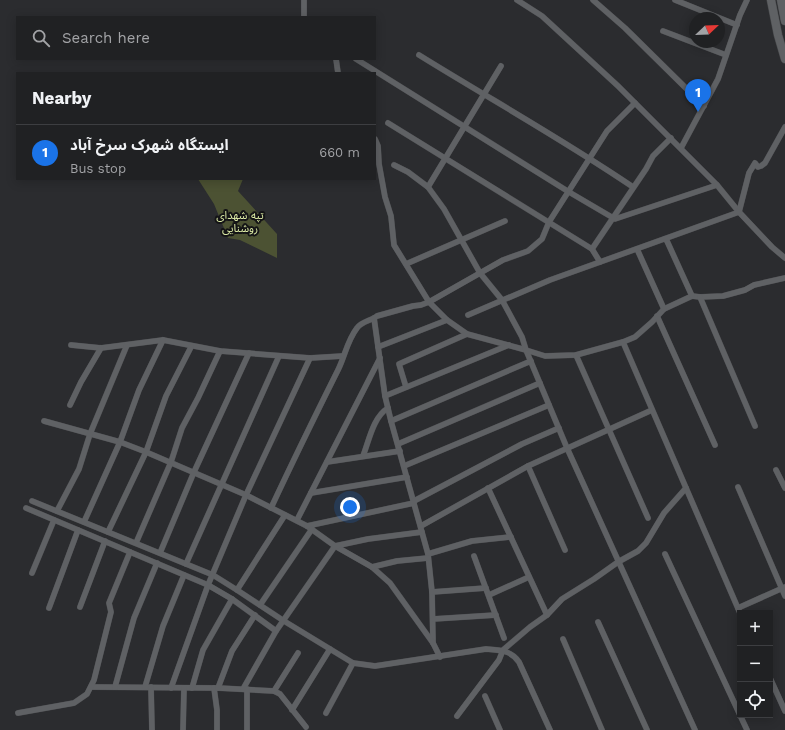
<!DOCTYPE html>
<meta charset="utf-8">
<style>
body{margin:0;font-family:"Work Sans","Noto Sans Arabic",sans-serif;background:#28292b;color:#f1f3f6}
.controls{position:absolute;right:12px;bottom:12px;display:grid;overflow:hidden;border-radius:0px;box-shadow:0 2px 10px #0003}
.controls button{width:36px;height:36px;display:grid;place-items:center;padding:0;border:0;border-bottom:1px solid #3d3e41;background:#202123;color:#f1f3f6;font:20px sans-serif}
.compass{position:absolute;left:689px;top:12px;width:36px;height:36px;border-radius:50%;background:#202123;box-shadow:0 2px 10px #0003;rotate:67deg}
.you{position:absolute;left:350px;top:507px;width:14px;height:14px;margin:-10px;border:3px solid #fff;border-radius:50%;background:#1a73e8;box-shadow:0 0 0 6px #1a73e833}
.badge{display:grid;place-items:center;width:26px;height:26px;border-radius:50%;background:#1a73e8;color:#fff;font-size:13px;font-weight:700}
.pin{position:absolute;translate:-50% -33px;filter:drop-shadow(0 1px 2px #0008)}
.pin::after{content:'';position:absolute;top:21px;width:14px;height:12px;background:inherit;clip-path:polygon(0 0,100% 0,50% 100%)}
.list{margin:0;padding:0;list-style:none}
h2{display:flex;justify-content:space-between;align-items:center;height:52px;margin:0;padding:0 16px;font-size:17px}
h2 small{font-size:13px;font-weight:400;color:#a2a3a6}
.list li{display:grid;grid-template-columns:26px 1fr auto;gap:12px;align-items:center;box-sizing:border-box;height:56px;padding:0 16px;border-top:1px solid #3d3e41}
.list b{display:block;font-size:15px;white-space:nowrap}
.list p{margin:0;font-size:13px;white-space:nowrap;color:#a2a3a6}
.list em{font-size:13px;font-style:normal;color:#a2a3a6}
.icon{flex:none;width:22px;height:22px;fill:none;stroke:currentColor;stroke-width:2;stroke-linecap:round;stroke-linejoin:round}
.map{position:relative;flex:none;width:785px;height:730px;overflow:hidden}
.search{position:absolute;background:#202123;box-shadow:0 2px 10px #0003;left:16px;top:16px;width:360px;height:44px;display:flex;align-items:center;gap:10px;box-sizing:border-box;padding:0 14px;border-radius:0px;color:#a2a3a6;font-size:15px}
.panel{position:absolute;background:#202123;box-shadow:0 2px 10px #0003;left:16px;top:72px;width:360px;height:108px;border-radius:0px}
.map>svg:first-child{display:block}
.green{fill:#4c5233}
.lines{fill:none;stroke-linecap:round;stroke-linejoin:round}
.minor-casing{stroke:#494a4d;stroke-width:6}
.secondary-casing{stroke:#494a4d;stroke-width:9}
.minor{stroke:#5f6164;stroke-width:5.5}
.secondary{stroke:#5f6164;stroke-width:8}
.labels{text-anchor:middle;stroke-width:4;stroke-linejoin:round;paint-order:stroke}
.park-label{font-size:11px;fill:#dbe9a4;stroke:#141416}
</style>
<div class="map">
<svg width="785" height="730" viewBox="0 0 785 730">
<rect width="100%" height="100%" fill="#2b2c2f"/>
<path class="green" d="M 198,179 L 243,179 L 238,191 L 277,234 L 277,258 L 240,240 L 228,238 L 214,204 Z"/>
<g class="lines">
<g class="minor-casing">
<g id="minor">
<path d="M 304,0 L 304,17"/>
<path d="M 517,0 L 542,16 L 618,86 L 717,185 L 739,212 L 772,247 L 785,258"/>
<path d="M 593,0 L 625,28 L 704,106"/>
<path d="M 675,0 L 737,25"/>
<path d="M 663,31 L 726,55"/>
<path d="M 419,55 C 490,99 564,140 633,187"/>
<path d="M 336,59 L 338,73"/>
<path d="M 356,59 L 569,192 L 615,219 L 717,185"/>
<path d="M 388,123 L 592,249 L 600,262"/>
<path d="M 375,139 L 378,146 L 379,164 L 385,197 L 391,216 L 394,245 L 429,302 L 447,320 L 467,334 L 526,350 L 567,448 L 695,730"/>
<path d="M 681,148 L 718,79 L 740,15 L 747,0"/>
<path d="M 394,165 L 408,172 L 428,187 L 444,209 L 480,273 L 502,300 L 522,337 L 526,350 L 545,356 L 576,355 L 623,342 L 635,337 L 652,322 L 664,309 L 692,296 L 700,297 L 723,296 L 745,290 L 754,285 L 785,278"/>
<path d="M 428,187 L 501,66"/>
<path d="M 665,239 L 667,241 L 692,296"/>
<path d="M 592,249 L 646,169 L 653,156 L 671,138"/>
<path d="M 637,249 L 664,309"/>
<path d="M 406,264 L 505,221"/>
<path d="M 700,297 L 755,426"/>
<path d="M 468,315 L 550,280 L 739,212 L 749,173 L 755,163 L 758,167 L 761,166 L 765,163 L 785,127"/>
<path d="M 657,316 L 715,445"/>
<path d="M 374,318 L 385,396 L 391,421 L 428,554 L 432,592 L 433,643"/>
<path d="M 623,342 L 740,613"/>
<path d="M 71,345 L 101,348 L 163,340 L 220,351 L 310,358 L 343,356"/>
<path d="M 378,347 L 447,320"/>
<path d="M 576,355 L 648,518"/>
<path d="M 406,387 L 399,364 L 467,334"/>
<path d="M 385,396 L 509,345"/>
<path d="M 70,405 L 81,382 L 101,348"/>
<path d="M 44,421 L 120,442 L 146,452 L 246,495 L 307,526 L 335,546 L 372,567 L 390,583 L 433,643 L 440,657"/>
<path d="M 391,421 L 531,361"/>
<path d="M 398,444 L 540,383"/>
<path d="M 363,456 C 369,441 373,417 388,408"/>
<path d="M 327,462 L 400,451"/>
<path d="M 404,466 L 549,405"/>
<path d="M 528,466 L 565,550"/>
<path d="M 776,470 L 785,488"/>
<path d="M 738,487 L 785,596"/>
<path d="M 488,488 L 547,615"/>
<path d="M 311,493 L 407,477"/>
<path d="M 32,501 L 213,575 L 237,590 L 284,621 L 353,663 L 375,666 L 486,649 C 499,650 511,650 519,662 L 550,730"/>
<path d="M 414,501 L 522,444 L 559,428"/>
<path d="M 26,508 L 208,585 L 232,599 L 276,631"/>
<path d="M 271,508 C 293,461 315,416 338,370 C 345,356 347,341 357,328 C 362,321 371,321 377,316 L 413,306 L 421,305 L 429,302 L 503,260 L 528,251 L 542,239 L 549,222 L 607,131 L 635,103"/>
<path d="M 57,511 L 79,469 L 90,434 L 127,345"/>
<path d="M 297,520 L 380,358"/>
<path d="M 84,522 L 120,442 L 139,390 L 163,340"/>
<path d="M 307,526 L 414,503"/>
<path d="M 421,526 L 528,466 L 652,410"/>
<path d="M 108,532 L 146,452 L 166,396 L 191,347"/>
<path d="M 136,543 L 171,462 L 182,428 L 198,398 L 220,351"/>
<path d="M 160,553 L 194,472 L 249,353"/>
<path d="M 428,554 L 472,541 L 511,537"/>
<path d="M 665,554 L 740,715"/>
<path d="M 474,556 L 504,638"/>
<path d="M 186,564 L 279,356"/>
<path d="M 372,567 L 397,561 L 428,558"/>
<path d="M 32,573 L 54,520"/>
<path d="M 237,590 L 285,515"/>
<path d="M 432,592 L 486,588"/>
<path d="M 489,595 L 529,577"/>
<path d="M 260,605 L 312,529"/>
<path d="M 80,607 L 105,541"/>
<path d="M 49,608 L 78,530"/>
<path d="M 738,608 L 785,587"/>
<path d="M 433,619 L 496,615"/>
<path d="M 598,622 L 647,730"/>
<path d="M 563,639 L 602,730"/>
<path d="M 770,678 L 785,711"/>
<path d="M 91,687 L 218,688 L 274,691 L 280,694 L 306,727"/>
<path d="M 115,687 L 134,618 L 157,563"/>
<path d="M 145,687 L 163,626 L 184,575"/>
<path d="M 151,687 L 152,730"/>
<path d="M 171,688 L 208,585 L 246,495 L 310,358"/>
<path d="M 192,688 L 203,650 L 232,599"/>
<path d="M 214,688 L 217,710 L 217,730"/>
<path d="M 218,688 L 232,651 L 255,615"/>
<path d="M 243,689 L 276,631 L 335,546 L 368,539 L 422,532"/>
<path d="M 247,689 L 247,730"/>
<path d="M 274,691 L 298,653"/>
<path d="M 485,696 L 500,730"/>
<path d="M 292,710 L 330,649"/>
<path d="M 18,713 L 74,703 L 87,694 L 94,680 L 111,612 L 109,603 L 130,552"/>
<path d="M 326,713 L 353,663"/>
<path d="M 740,715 L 747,730"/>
<path d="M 457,716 L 499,660 L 503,650 L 530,627 L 547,615 L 562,599 L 594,579 L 618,562 L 638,551 L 646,543 L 664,513 L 686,488"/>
<path d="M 183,730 L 184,688"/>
</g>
</g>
<g class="secondary-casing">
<g id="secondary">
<path d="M 771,0 L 778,35 L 785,59"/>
<path d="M 781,0 L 785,21"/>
</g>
</g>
<use href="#minor" class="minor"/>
<use href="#secondary" class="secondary"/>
</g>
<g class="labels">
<g class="park-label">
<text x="240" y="219">تپه شهدای<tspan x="240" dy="13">روشنایی</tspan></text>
</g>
</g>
</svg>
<div class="controls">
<button>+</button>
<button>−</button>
<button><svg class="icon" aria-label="locate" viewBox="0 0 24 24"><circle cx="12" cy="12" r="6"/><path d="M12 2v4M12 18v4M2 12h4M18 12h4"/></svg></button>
</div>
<svg class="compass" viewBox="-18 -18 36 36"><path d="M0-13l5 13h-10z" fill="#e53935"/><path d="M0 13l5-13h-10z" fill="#a2a3a6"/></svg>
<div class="you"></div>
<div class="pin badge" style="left:698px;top:112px">1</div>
<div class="search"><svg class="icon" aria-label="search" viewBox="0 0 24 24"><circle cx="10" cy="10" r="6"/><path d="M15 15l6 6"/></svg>Search here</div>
<section class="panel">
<h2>Nearby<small></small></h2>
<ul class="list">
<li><span class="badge">1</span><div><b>ایستگاه شهرک سرخ آباد</b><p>Bus stop</p></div><em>660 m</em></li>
</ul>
</section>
</div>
